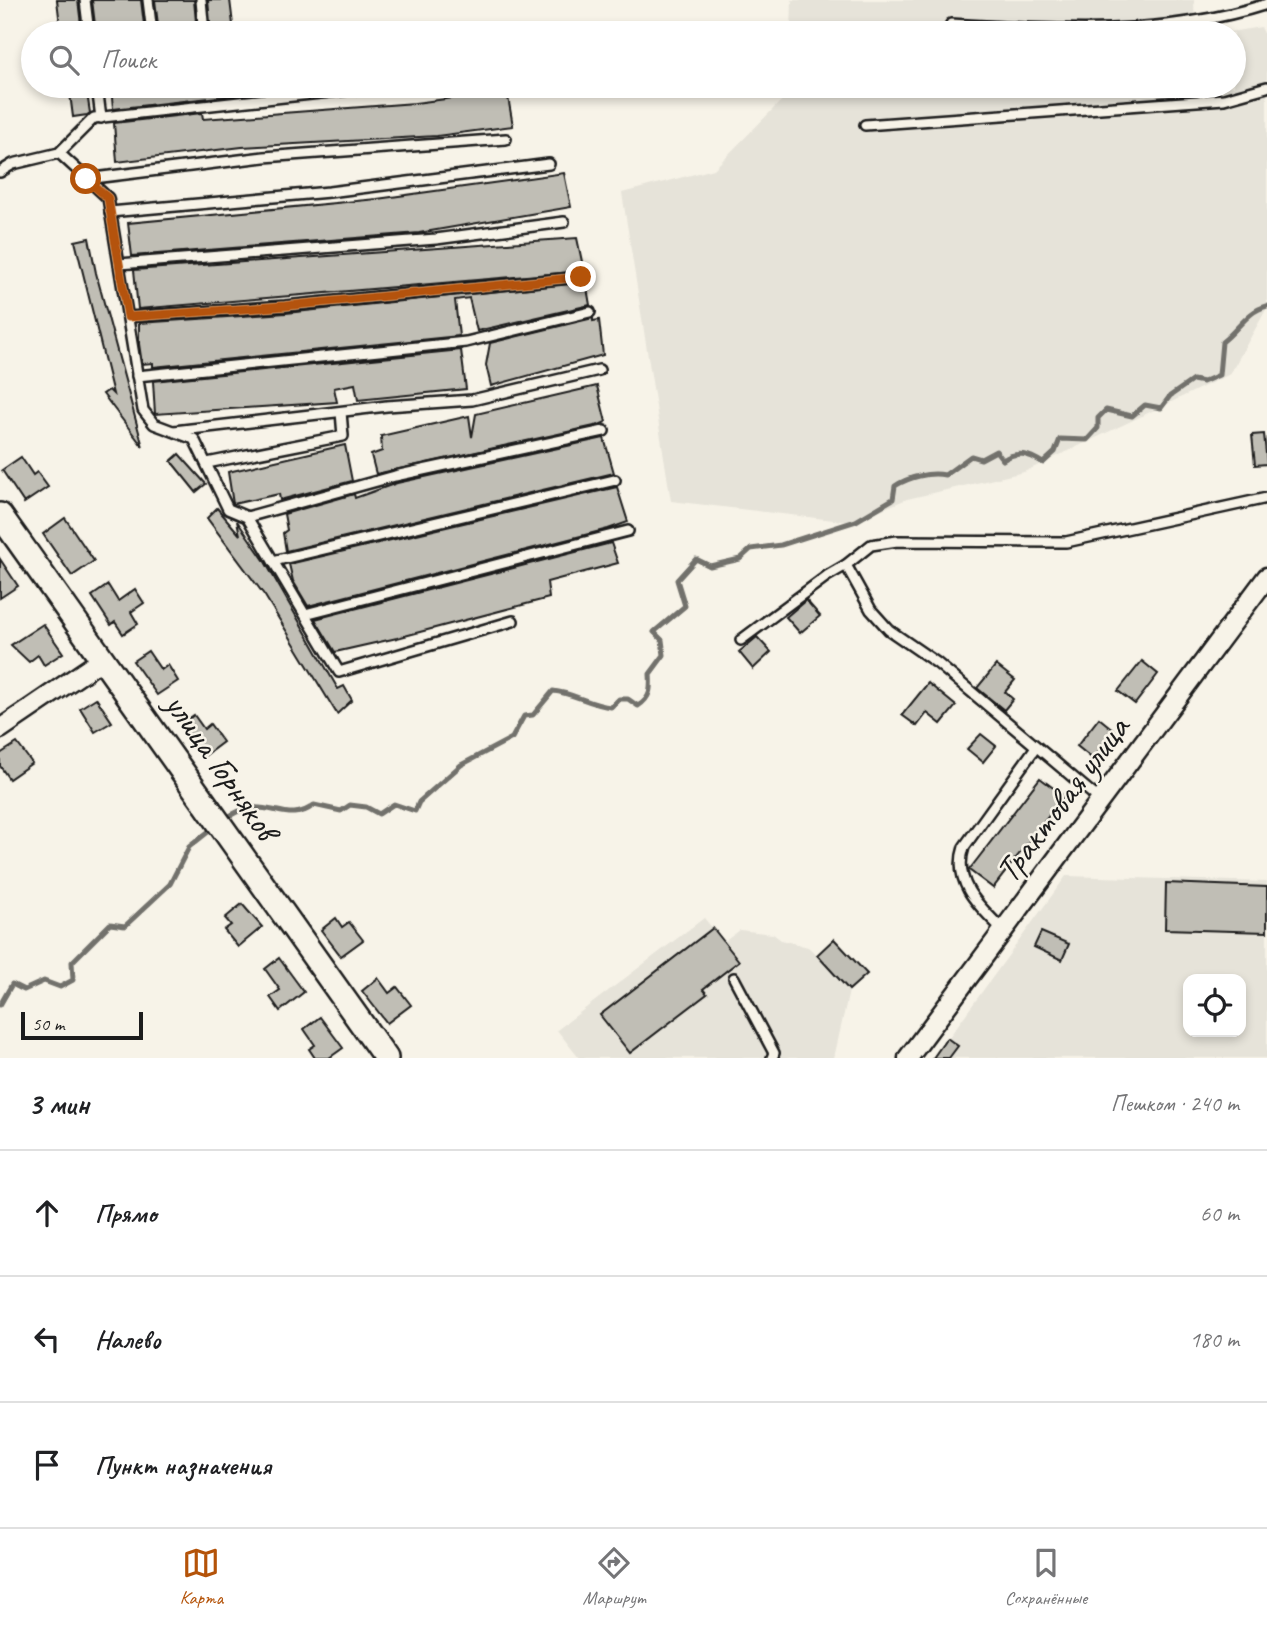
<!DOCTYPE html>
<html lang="ru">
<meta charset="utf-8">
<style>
body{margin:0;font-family:Caveat,sans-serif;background:#f2f2f2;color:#202124}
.controls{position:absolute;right:21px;bottom:21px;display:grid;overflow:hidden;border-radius:14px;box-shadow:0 4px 10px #0003}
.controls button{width:63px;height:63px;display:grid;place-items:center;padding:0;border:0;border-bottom:2px solid #e0e0e0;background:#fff;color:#202124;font:35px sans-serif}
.scale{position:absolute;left:21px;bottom:18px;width:122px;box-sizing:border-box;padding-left:7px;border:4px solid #1c1c1c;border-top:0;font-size:19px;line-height:24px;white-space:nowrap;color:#1c1c1c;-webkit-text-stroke:5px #f7f3e8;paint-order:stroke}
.stop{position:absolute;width:21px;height:21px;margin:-16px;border:5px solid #b45309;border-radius:50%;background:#fff}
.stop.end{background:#b45309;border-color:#fff;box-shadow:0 2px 7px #0008}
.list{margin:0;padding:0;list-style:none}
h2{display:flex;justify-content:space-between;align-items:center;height:91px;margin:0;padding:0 28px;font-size:30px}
h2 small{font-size:23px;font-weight:400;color:#757577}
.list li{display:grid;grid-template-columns:46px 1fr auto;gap:21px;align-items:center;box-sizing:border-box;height:126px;padding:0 28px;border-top:2px solid #e0e0e0}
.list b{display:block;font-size:26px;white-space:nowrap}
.list em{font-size:23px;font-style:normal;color:#757577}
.icon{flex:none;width:38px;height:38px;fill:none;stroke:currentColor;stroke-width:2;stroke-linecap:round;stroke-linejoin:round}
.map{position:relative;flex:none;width:1267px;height:1058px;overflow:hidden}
.search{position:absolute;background:#fff;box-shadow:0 4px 10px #0003;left:21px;right:21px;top:21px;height:77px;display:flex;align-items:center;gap:18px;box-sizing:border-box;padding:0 24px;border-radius:38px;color:#757577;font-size:26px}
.sheet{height:469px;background:#fff}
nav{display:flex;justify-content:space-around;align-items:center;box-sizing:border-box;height:98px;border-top:2px solid #e0e0e0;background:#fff;font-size:19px;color:#757577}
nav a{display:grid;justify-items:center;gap:4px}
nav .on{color:#b45309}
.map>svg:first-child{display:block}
.built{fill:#e6e3d9;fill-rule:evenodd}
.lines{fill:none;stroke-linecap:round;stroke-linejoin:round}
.stream{stroke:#72716c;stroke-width:5}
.building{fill:#c0beb5;stroke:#1c1c1c;stroke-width:2}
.service-casing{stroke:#1c1c1c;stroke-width:14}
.minor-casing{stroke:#1c1c1c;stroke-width:23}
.tertiary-casing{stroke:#1c1c1c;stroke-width:28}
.service{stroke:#f7f3e8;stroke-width:9}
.minor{stroke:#f7f3e8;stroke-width:18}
.tertiary{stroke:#f7f3e8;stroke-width:23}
.route{stroke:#b45309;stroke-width:9}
.labels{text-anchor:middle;stroke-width:5;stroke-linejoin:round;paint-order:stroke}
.street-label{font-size:35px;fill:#1c1c1c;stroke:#f7f3e8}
</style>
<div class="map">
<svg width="1267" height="1058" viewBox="0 0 1267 1058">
<rect width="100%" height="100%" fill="#f7f3e8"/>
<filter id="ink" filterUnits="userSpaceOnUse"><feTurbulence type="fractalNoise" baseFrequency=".0143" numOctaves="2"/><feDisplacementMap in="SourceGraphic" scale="14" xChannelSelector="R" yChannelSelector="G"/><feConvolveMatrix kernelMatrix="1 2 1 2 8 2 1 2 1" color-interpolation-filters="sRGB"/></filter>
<g filter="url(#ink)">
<g class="built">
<path d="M 792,0 L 1194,0 L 1195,33 L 791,33 Z"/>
<path d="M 1261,27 L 1267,40 L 1267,308 L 1230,374 L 1024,472 L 907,499 L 851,522 L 671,501 L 622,193 L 714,169 L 782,100 L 790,99 L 791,86 L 1234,86 L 1234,33 L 1223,33 Z"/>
<path d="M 1066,876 L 1267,882 L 1267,1058 L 934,1058 ZM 1188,979 L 1241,979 L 1241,1032 L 1188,1032 Z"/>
<path d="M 704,918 L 724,942 L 740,930 L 773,934 L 781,940 L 808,947 L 817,955 L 834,939 L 867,974 L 849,991 L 834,1058 L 579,1058 L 557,1030 Z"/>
</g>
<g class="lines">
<g class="stream">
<path d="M 224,820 C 264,789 284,829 314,805 L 341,811 L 350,805 L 366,807 L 379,814 L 394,804 L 415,811 L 419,802 L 461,765 L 512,738 L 524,716 L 533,715 L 553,691 C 574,693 590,705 611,707 L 619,699 L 628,699 L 638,706 C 651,698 651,689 650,674 L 664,655 L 662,640 L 654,632 L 685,606 L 677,580 L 696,559 L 710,566 L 740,559 L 751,549 L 781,545 L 856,521 L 893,499 L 895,486 C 909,477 929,472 945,475 L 971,456 L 981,459 L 996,451 L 1003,460 C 1017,450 1029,454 1043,463 L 1055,452 L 1060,439 L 1087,440 L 1098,428 L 1098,418 L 1106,410 L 1132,416 L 1145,405 L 1161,408 L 1170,396 L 1193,380 L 1203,382 L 1219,375 L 1222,342 C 1239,329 1247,311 1267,306"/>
<path d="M 0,1005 L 12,984 L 24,990 L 44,981 L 60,987 L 73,980 L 72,962 L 110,924 L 125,926 L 170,884 L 189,847 L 213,828"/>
</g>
</g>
<g class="building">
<path d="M 57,0 L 78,0 L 82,33 L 61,33 Z"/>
<path d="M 92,0 L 141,0 L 145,33 L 96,33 Z"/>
<path d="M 155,0 L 194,0 L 197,33 L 159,33 Z"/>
<path d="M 208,0 L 230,0 L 234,33 L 211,33 Z"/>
<path d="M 69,86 L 86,86 L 90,113 L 87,115 L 73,117 Z"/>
<path d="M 111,86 L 261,86 L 262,92 L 113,109 Z"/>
<path d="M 507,91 L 513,126 L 437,136 L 242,147 L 117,162 L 114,123 L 202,113 L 203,119 L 415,103 Z"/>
<path d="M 564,173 L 571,207 L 419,233 L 132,256 L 128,223 L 377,199 Z"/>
<path d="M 89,238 L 96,273 L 143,447 L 103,394 L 109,390 L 113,394 L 75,241 Z"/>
<path d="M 577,238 L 584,271 L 138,309 L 134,270 Z"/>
<path d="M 586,282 L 590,305 L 477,331 L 469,298 L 455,300 L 459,336 L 153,367 L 153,363 L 142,364 L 139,344 L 139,323 L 286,313 Z"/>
<path d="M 593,318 L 593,321 L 599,320 L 603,355 L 491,386 L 486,365 L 490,343 Z"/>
<path d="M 461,350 L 466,389 L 358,400 L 355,384 L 334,388 L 337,402 L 155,414 L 153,381 Z"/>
<path d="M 597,386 L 606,422 L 599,425 L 376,474 L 371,455 L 382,451 L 381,436 L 469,416 L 472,437 L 476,414 Z"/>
<path d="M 1264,434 L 1267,464 L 1255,465 L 1252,435 Z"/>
<path d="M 604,438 L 614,473 L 286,551 L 283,533 L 287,530 L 284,514 L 354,494 L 355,498 L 397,483 Z"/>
<path d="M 345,445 L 352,481 L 280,500 L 279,494 L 233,504 L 228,472 Z"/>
<path d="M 179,454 L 206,484 L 196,492 L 171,461 Z"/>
<path d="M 21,457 L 33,475 L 37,472 L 48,487 L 24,503 L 2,470 Z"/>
<path d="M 617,487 L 628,522 L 608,529 L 308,606 L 293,581 L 289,564 Z"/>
<path d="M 217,508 L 240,535 L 237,521 L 264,560 L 338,689 L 344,686 L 352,700 L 337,714 L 265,596 L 207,518 Z"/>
<path d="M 65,518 L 94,561 L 72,576 L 43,534 Z"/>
<path d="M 611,543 L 618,563 L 547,582 L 549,598 L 397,638 L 335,652 L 315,619 Z"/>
<path d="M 0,559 L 18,586 L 0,598 Z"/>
<path d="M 108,585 L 118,601 L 135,589 L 144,603 L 131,612 L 138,624 L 123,634 L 115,622 L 111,625 L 92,596 Z"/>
<path d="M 806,600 L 820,616 L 800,633 L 786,617 Z"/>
<path d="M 43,624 L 63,653 L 44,665 L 38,655 L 29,662 L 11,645 Z"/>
<path d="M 757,637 L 771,652 L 753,669 L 739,652 Z"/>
<path d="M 148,651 L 161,670 L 168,665 L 178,681 L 157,695 L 133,661 Z"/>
<path d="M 1142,661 L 1158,674 L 1135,704 L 1118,691 Z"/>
<path d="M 996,665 L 1015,680 L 1005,692 L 1013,699 L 1004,710 L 977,688 Z"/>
<path d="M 928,683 L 956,706 L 941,724 L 927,713 L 917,726 L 902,715 Z"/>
<path d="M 96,698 L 112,722 L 95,732 L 80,708 Z"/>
<path d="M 194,715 L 204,729 L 210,724 L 223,742 L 203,757 L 180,725 Z"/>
<path d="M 1099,718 L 1115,731 L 1093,759 L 1077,746 Z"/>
<path d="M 981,734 L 996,746 L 983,762 L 967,749 Z"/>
<path d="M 17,743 L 32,763 L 9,779 L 0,766 L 0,754 Z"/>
<path d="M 1040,778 L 1064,796 L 993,888 L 969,870 Z"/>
<path d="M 1166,883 L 1267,887 L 1267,932 L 1165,929 Z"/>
<path d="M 242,904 L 262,927 L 238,947 L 224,930 L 231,925 L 225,918 Z"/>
<path d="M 336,918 L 342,927 L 349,922 L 363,940 L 341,956 L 321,930 Z"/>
<path d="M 713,928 L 739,961 L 703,989 L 707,994 L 630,1053 L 600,1015 Z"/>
<path d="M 1041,932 L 1069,944 L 1062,960 L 1034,947 Z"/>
<path d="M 834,939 L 867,974 L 849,990 L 817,955 Z"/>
<path d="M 279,958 L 304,992 L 280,1011 L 270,997 L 280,990 L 265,969 Z"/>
<path d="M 378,978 L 389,993 L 397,987 L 411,1005 L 387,1023 L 362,991 Z"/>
<path d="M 320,1017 L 343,1048 L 329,1058 L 315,1058 L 309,1049 L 315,1045 L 304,1029 Z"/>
<path d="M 947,1038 L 958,1046 L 949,1058 L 933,1058 Z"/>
</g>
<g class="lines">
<g class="service-casing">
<g id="service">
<path d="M 85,0 L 89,33"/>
<path d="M 148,0 L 152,33"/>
<path d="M 201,0 L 204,33"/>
<path d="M 951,24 C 1057,31 1164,37 1267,4"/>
<path d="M 97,86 L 101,118"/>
<path d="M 865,125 L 1224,99 L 1267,87"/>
<path d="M 59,153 L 108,198 L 143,410 L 154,424 L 194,439 L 228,509 L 247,517 L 339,672 L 513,621"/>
<path d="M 0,172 L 13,164 L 59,153 L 94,118 L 384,86"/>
<path d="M 86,179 L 264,157 L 506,139"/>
<path d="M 110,212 L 329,192 L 549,164"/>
<path d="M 119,264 L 436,239 L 564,222"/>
<path d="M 128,317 L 285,306 L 581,277"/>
<path d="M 137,376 L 466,342 L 590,312"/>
<path d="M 174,431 L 387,406 L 472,400 L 599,370"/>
<path d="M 207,463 L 343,436 L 341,412"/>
<path d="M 247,517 L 395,476 L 604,431"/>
<path d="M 273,561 L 615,480"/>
<path d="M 305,614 L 628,531"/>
<path d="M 741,640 L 827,576 L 846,565"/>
<path d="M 1100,800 L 937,663 L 889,630 L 871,610 L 846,565 L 871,545 L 897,541 L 1066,542 L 1267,498"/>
<path d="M 1003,930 C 980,907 952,883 964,847 L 1036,747"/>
<path d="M 734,978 L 774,1053 L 772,1058"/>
</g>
</g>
<g class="minor-casing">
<g id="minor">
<path d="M 0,729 L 103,659"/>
<path d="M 908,1058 L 1267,577"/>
</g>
</g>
<g class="tertiary-casing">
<path id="tertiary" d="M 0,515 L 386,1058"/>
</g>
<use href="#service" class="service"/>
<use href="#minor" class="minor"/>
<use href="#tertiary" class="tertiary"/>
</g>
</g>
<g class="lines" filter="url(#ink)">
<path class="route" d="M 86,179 L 108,198 L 128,317 L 285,306 L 581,277"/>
</g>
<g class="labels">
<g class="street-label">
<text transform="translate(222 766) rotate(55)" y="12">улица Горняков</text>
<text transform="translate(1062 799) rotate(-53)" y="12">Трактовая улица</text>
</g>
</g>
</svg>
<div class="controls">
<button><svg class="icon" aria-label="locate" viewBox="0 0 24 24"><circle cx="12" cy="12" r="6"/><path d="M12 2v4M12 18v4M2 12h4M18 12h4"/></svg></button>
</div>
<div class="scale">50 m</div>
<div class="stop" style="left:86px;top:179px"></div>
<div class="stop end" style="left:581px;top:277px"></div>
<div class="search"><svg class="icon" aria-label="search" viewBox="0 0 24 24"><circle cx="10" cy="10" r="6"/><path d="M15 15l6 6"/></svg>Поиск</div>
</div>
<section class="sheet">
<h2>3 мин<small>Пешком · 240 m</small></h2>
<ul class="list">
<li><svg class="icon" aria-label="ahead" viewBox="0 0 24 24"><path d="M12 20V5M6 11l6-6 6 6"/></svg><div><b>Прямо</b></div><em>60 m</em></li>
<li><svg class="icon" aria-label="left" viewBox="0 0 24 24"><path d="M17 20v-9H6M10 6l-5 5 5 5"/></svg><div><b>Налево</b></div><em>180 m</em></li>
<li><svg class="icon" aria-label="arrive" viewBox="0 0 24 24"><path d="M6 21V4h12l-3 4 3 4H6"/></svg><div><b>Пункт назначения</b></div></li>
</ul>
</section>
<nav>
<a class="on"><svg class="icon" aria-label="map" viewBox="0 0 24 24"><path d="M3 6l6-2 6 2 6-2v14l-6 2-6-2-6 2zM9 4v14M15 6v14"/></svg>Карта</a>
<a><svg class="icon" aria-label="directions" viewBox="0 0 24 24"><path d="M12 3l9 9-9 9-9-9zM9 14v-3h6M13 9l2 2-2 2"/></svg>Маршрут</a>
<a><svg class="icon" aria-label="saved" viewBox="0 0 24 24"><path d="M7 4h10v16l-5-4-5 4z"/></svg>Сохранённые</a>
</nav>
